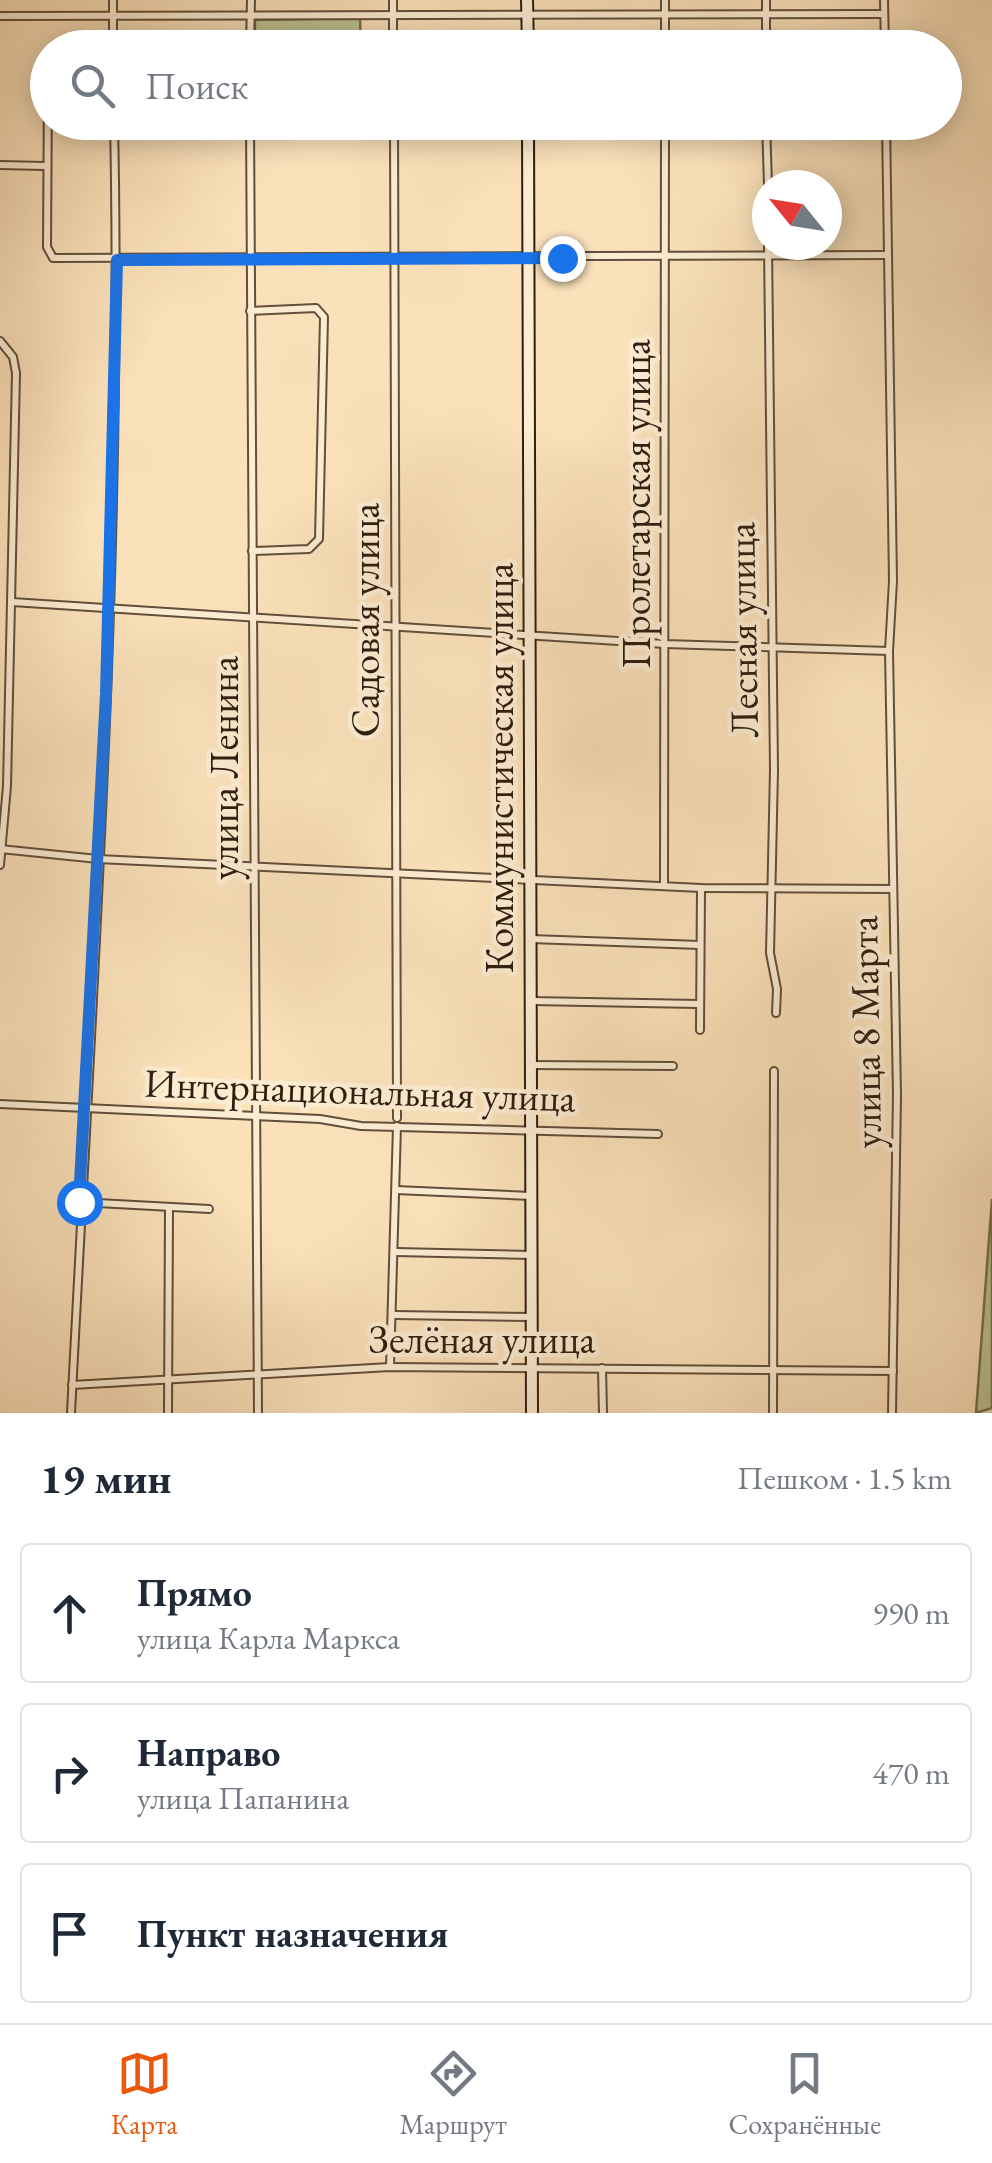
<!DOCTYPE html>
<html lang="ru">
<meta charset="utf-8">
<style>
body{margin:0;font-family:"EB Garamond",serif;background:#f2f2f3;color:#1f2937}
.compass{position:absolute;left:752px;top:170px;width:90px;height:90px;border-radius:50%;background:#fff;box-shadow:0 5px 25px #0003;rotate:300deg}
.stop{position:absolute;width:30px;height:30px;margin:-22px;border:8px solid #1a73e8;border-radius:50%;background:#fff}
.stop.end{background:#1a73e8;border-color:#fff;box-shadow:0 2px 10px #0008}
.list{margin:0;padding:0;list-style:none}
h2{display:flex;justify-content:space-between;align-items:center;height:130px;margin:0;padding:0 40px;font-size:42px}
h2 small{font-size:32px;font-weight:400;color:#747a83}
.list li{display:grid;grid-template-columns:65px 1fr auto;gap:30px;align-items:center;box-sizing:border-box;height:140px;margin:0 20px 20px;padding:0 20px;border:2px solid #e0e1e3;border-radius:10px}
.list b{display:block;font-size:38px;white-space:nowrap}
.list p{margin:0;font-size:32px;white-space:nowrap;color:#747a83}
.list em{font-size:32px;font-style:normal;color:#747a83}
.icon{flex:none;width:55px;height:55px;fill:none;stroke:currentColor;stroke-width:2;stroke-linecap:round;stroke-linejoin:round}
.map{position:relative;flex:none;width:992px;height:1413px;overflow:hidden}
.search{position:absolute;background:#fff;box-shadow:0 5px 25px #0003;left:30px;right:30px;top:30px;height:110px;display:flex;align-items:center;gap:25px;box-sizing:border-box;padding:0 35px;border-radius:55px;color:#747a83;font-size:38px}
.sheet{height:610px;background:#fff}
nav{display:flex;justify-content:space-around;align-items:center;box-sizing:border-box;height:140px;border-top:2px solid #e0e1e3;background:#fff;font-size:28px;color:#747a83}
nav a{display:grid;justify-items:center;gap:5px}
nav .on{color:#ea580c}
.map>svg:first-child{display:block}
.green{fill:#bcc391;stroke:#767050;stroke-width:2.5}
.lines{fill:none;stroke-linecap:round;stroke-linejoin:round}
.street-casing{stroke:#624e3a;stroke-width:10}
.secondary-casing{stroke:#301d0f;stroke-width:14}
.street{stroke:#fcecd2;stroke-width:6}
.secondary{stroke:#fcecd2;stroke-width:10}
.route{stroke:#1a73e8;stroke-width:12}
.labels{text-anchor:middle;stroke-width:9;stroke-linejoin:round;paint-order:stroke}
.street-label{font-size:40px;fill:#301d0f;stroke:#fcecd2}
</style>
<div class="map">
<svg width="992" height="1413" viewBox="0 0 992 1413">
<rect width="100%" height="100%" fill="#fae1ba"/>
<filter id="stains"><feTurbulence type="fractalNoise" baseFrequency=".002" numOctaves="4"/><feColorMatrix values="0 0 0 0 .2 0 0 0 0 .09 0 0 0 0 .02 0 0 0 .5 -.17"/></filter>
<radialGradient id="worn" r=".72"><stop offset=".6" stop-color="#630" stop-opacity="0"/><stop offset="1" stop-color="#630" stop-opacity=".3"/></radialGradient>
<g class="green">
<path d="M 360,18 L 361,47 L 255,47 L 255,20 Z"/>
<path d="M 992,1199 L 992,1408 L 976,1413 Z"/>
</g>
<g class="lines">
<g class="street-casing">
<g id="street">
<path d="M 113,0 L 113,48"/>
<path d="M 393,0 L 393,48"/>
<path d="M 665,0 L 665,48"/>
<path d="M 766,0 L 766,48"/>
<path d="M 884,0 L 885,48"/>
<path d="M 0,16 L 884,14"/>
<path d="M 250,48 L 251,0"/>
<path d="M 48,84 L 47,247 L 53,258 L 885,255"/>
<path d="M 250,122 L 258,1413"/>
<path d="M 394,122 L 397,1118"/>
<path d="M 766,122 L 768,185"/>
<path d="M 0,165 L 45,166"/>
<path d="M 768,245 L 774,770 L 770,953 L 777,989 L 776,1013"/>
<path d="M 250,311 L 316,308 L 324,317 L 319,539 L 309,549 L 252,551"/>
<path d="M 0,341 L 13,357 L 16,373 L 7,786 L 0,865"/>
<path d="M 12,602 L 665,644 L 889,651 L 893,581 L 886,122"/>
<path d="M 889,651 L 897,1095 L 892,1413"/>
<path d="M 0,849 L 98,859 L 701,888 L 892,889"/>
<path d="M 664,886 L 665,122"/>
<path d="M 531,939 L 700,945"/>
<path d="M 531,1001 L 699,1004"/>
<path d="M 700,1030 L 701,888"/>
<path d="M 531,1065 L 673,1066"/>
<path d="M 0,1104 L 320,1119 L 361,1126 L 658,1134"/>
<path d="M 396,1190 L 531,1196"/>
<path d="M 79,1202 L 209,1209"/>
<path d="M 396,1252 L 532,1255"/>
<path d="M 394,1315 L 532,1317"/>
<path d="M 390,1367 L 397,1126"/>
<path d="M 602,1368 L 603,1413"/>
<path d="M 72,1385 L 390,1367 L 893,1371"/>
<path d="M 71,1413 C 93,984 123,552 114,122"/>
<path d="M 168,1413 L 169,1208"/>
<path d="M 773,1413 L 774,1071"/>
</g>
</g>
<g class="secondary-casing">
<g id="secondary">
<path d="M 527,0 L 528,48"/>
<path d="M 528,122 L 532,1413"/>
</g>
</g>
<use href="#street" class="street"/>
<use href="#secondary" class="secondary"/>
</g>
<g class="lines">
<path class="route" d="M 79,1202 L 106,694 L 117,260 L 562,258"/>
</g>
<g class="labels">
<g class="street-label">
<text transform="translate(636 504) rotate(-90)" y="14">Пролетарская улица</text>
<text transform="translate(365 620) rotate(-90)" y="14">Садовая улица</text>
<text transform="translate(742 630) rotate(-91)" y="14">Лесная улица</text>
<text transform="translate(224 768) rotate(-90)" y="14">улица Ленина</text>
<text transform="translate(499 768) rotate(-90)" y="14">Коммунистическая улица</text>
<text transform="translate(865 1032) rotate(-91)" y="14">улица 8 Марта</text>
<text transform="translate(360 1090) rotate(2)" y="14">Интернациональная улица</text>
<text x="482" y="1353">Зелёная улица</text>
</g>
</g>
<rect width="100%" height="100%" filter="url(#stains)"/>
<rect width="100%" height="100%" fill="url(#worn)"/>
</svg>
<svg class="compass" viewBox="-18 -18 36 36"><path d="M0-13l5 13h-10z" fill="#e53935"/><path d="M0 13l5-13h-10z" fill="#747a83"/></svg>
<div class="stop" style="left:79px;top:1202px"></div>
<div class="stop end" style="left:562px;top:258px"></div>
<div class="search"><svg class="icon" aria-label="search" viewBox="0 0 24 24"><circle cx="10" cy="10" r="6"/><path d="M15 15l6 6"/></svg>Поиск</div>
</div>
<section class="sheet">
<h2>19 мин<small>Пешком · 1.5 km</small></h2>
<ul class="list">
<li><svg class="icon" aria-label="ahead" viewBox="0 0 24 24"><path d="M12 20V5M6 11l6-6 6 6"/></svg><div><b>Прямо</b><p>улица Карла Маркса</p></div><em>990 m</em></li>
<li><svg class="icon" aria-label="right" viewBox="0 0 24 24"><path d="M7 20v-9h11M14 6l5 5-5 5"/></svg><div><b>Направо</b><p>улица Папанина</p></div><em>470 m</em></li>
<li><svg class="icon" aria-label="arrive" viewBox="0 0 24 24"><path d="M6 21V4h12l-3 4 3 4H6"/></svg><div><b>Пункт назначения</b></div></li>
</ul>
</section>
<nav>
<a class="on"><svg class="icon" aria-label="map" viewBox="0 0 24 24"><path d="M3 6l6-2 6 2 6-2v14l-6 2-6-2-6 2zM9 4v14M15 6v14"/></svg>Карта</a>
<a><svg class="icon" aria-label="directions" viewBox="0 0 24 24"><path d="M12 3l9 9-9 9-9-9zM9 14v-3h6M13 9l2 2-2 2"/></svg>Маршрут</a>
<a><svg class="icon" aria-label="saved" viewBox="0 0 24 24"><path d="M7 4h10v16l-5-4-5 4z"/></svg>Сохранённые</a>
</nav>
